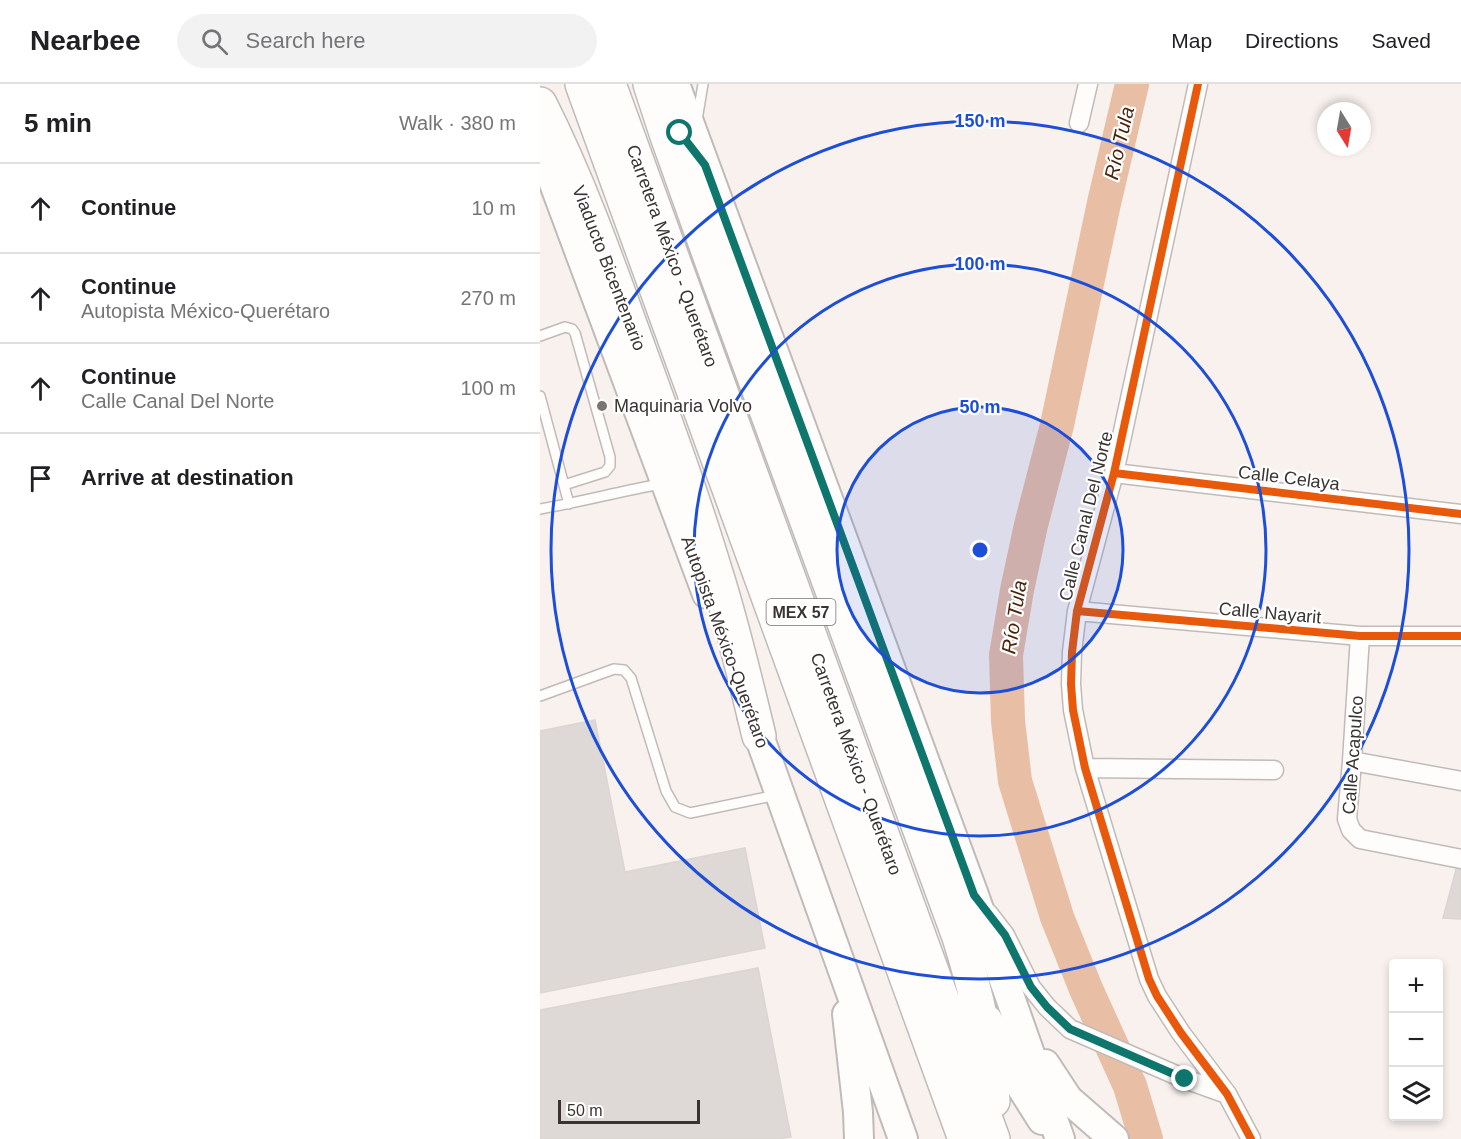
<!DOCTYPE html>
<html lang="en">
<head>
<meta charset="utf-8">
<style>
	:root { --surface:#fff; --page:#f2f2f2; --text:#202124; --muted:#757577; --line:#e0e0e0 }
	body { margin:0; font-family:Helvetica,sans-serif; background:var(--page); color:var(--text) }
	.controls { position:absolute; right:18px; bottom:18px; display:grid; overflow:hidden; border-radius:6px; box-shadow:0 3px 9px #0003 }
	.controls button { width:54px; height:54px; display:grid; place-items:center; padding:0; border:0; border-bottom:2px solid var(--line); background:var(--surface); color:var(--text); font:30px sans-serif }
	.compass { position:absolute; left:777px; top:18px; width:54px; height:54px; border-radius:50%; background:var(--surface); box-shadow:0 3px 9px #0003; rotate:169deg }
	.scale { position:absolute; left:18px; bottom:15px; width:142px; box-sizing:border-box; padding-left:6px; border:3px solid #393431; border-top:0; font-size:16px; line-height:21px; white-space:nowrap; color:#393431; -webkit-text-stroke:4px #fff; paint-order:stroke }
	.stop { position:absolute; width:18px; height:18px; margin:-14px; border:4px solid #0f766e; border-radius:50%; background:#fff }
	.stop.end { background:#0f766e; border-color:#fff; box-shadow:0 2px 6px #0008 }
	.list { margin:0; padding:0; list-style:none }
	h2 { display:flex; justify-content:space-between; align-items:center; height:78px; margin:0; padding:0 24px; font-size:26px }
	h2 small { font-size:20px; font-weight:400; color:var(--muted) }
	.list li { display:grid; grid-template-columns:39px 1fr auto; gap:18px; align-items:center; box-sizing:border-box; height:90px; padding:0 24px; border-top:2px solid var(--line) }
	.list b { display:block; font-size:22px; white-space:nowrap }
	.list p { margin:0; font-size:20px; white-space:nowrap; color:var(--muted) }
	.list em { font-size:20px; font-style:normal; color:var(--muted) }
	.icon { flex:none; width:33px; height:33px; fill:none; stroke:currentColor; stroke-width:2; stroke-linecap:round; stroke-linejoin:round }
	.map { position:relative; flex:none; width:921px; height:1055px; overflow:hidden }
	header { display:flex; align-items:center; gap:36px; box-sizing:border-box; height:84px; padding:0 30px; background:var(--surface); border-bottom:2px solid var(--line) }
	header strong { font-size:28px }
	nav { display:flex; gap:33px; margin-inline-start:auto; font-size:21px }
	.search { width:420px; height:54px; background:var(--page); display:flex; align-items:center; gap:15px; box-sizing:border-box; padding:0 21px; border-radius:33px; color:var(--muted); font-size:22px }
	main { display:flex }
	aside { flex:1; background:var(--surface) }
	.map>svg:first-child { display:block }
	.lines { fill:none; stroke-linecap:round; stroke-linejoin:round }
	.river { stroke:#e8bea5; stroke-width:34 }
	.building { fill:#ded8d6; stroke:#dbd6d2; stroke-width:1.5 }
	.lane-casing { stroke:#c0bbb9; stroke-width:12 }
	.street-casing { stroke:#c0bbb9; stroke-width:21 }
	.primary-casing { stroke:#c0bbb9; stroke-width:32 }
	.highway-casing { stroke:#c0bbb9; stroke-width:36 }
	.lane { stroke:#fefdfc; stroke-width:9 }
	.street { stroke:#fefdfc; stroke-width:18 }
	.primary { stroke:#fefdfc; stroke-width:28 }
	.highway { stroke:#fefdfc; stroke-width:33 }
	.cycleway-casing { stroke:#fff; stroke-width:11 }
	.cycleway { stroke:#e8590c; stroke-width:8 }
	.route { stroke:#0f766e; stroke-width:8 }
	.ring { fill:none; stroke:#1d4ed8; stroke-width:3 }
	.poi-dot { fill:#7c7673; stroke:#fff; stroke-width:2 }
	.labels { text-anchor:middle; stroke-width:4.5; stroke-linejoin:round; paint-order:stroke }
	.shield { fill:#fff; stroke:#74716f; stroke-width:1.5 }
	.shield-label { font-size:16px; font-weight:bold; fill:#393431 }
	.street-label { font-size:18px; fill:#393431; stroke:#fff }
	.poi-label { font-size:18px; fill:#393431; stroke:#fff; text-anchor:start }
	.water-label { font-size:20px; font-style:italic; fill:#4a250b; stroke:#fff }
	.centre { fill:#1d4ed8; stroke:#fff; stroke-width:3 }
	.ring-label { font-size:18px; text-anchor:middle; font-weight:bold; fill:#1d4ed8; stroke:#fff; stroke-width:4.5; stroke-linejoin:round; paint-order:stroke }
</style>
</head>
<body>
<header>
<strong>Nearbee</strong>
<div class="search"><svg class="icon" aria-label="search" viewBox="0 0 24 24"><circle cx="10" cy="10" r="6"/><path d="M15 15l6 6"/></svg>Search here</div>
<nav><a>Map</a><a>Directions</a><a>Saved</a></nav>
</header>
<main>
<aside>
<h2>5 min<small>Walk · 380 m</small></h2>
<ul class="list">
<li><svg class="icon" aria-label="ahead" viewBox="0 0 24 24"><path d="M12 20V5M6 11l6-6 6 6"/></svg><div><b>Continue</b></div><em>10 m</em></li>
<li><svg class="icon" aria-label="ahead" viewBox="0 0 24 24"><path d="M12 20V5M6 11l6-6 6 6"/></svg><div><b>Continue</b><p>Autopista México-Querétaro</p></div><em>270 m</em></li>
<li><svg class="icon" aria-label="ahead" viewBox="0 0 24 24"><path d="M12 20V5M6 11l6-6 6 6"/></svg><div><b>Continue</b><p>Calle Canal Del Norte</p></div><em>100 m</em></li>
<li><svg class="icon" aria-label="arrive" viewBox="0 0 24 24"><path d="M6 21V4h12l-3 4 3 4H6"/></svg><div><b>Arrive at destination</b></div></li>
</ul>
</aside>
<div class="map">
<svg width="921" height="1055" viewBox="0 0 921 1055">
	<rect width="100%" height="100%" fill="#f8f1ee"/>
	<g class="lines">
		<path class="river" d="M592 0 564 119 517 341 491 441 477 506 466 571 468 637 475 697 517 833 546 905 590 1002 606 1055"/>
	</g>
	<path class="building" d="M55 636 85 788 205 764 225 864 0 909V647Z
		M917 782 921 783V835L903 834Z
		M218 884 251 1053 239 1055H0V926Z"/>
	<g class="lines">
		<defs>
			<path id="lane" d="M157 36 163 0
				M0 252 25 243 32 245 35 249 70 373V382L65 388 24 401
				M0 312 29 420
				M0 425C41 418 81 407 121 400
				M0 612 74 585 84 586 91 594 126 707 135 723 150 729 237 711"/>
			<path id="street" d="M658 0 574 389 537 527 532 568 531 600 533 626 545 684 609 895 617 912 641 949 687 1010 711 1055
				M539 39 548 0
				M574 389 921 430
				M537 527 820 552H921
				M820 552 812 677 807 735 811 746 820 755 921 775
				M812 677 921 697
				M545 684 734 686
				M448 829 465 851 491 903 507 923 530 945 645 995 687 1010"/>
			<path id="primary" d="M135 0 434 811 520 1055
				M0 62 167 510
				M212 632 363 1055
				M307 930 318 1028 319 1055
				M448 936 478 998 502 1036
				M505 980 528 1015 574 1055"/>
			<path id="highway" d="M42 0 425 1055
				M69 0 453 1055
				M110 0 127 52 173 181 419 853C436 907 449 961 453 1017
				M0 20C40 99 69 182 99 265 126 339 153 413 176 489 193 543 206 598 219 652"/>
		</defs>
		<use href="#lane" class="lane-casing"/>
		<use href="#street" class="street-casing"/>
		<use href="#primary" class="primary-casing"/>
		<use href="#highway" class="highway-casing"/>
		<use href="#lane" class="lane"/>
		<use href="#street" class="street"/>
		<use href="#primary" class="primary"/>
		<use href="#highway" class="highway"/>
		<defs>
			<path id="cycleway" d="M658 0 574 389 537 527 532 568 531 600 533 626 545 684 609 895 617 912 641 949 687 1010 711 1055
				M574 389 921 430
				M537 527 820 552H921"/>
		</defs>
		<use href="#cycleway" class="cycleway-casing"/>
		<use href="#cycleway" class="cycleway"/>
	</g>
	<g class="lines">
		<path class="route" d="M140 49 165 81 434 811 465 851 491 903 507 923 530 945 645 995"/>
	</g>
	<circle cx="440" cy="466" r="143" fill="#1d4ed8" fill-opacity=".12"/>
	<g class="ring">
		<circle cx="440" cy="466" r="143"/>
		<circle cx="440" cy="466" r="286"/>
		<circle cx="440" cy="466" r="429"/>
	</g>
	<circle class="poi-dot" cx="62" cy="322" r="6"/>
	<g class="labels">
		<rect class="shield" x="226.5" y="515" width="69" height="26" rx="4.5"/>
		<g class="shield-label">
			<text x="261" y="534">MEX 57</text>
		</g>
		<g class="street-label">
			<text transform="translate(132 172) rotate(70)" y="6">Carretera México - Querétaro</text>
			<text transform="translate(69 184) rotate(69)" y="6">Viaducto Bicentenario</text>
			<text transform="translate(749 394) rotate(7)" y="6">Calle Celaya</text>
			<text transform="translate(546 432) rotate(-76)" y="6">Calle Canal Del Norte</text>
			<text transform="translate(730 529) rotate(5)" y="6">Calle Nayarit</text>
			<text transform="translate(185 558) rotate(70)" y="6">Autopista México-Querétaro</text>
			<text transform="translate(813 671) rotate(-86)" y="6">Calle Acapulco</text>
			<text transform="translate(316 680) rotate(70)" y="6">Carretera México - Querétaro</text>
		</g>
		<g class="poi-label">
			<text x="74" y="328">Maquinaria Volvo</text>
		</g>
		<g class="water-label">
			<text transform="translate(579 59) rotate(-77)" y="7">Río Tula</text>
			<text transform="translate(474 533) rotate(-81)" y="7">Río Tula</text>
		</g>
	</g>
	<circle cx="440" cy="466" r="9" class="centre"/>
	<g class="ring-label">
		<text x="440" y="43">150 m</text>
		<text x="440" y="186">100 m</text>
		<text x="440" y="329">50 m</text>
	</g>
</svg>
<div class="controls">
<button>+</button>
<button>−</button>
<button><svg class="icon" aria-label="layers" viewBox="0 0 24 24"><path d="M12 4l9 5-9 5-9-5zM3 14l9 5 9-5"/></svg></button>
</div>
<svg class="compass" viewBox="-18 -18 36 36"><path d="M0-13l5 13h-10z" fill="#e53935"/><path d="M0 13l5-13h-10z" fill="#757577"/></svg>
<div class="scale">50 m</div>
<div class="stop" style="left:140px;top:49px"></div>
<div class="stop end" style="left:645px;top:995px"></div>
</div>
</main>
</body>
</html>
